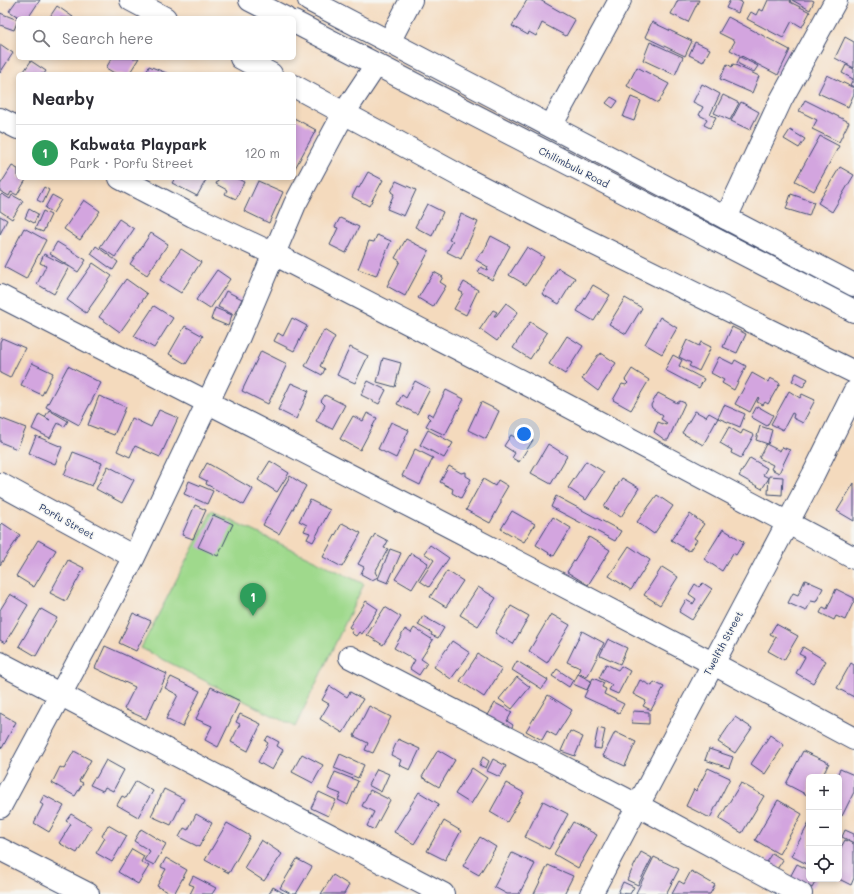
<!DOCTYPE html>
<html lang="en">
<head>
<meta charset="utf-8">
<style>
	:root { --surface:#fff; --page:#f7f7f7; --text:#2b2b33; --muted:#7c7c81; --line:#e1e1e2; --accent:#111827 }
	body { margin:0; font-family:Mali,sans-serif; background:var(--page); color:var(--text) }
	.controls { position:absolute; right:12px; bottom:12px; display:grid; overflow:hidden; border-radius:6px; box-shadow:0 2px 6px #0003 }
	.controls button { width:36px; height:36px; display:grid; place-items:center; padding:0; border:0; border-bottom:1px solid var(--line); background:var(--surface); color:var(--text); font:20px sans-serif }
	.you { position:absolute; left:524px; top:434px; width:14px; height:14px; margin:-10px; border:3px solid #fff; border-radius:50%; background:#1a73e8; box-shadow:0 0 0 6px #1a73e833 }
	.badge { display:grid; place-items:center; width:26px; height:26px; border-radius:50%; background:var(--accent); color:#fff; font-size:13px; font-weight:700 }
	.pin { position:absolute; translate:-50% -33px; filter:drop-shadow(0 1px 2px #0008) }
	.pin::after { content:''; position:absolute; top:21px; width:14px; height:12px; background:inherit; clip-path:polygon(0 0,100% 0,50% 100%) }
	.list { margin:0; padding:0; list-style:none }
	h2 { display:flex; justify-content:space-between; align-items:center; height:52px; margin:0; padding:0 16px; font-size:17px }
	h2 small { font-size:13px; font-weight:400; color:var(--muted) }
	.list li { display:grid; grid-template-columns:26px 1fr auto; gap:12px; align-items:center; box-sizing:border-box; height:56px; padding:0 16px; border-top:1px solid var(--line) }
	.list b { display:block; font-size:15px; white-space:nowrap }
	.list p { margin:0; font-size:13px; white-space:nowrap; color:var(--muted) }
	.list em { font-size:13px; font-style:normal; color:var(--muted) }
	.icon { flex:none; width:22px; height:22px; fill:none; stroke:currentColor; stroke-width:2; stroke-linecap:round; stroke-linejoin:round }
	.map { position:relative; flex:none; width:854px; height:894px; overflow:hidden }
	.search { position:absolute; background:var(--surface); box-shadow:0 2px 6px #0003; left:16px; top:16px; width:280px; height:44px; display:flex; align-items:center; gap:10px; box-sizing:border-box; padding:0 14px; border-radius:6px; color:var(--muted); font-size:15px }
	.panel { position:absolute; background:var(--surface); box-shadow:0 2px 6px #0003; left:16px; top:72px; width:280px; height:108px; border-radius:6px }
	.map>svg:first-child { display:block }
	.green { fill:#9fd98c; stroke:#5d8475 }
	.building { fill:#d3a5df }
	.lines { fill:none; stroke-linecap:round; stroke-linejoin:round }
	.minor-casing { stroke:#3c496c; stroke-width:24 }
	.major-casing { stroke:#3c496c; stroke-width:24 }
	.minor { stroke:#fff; stroke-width:22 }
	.major { stroke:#fff; stroke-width:22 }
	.labels { text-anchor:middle; stroke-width:3; stroke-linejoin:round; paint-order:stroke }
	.street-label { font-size:10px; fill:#1b2f5e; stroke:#f6f6f2 }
</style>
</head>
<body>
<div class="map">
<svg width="854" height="894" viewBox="0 0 854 894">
	<rect width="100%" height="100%" fill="#f6f6f2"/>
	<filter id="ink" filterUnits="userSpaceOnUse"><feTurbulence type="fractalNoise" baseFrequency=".025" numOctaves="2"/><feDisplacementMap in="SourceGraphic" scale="8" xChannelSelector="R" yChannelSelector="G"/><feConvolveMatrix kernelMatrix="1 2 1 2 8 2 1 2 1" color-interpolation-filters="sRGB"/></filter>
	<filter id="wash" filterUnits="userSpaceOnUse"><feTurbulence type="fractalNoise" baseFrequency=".012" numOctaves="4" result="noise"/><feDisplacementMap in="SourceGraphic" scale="16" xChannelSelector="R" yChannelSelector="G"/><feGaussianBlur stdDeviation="0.9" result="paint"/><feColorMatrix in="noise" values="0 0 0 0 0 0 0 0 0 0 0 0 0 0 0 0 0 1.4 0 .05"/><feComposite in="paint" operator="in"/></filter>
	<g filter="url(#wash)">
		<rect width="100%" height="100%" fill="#f4dabd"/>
		<path class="green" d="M212 511 364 584 295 727 141 648Z"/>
		<g id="blocks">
			<path class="building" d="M17 0H40L28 18H20L9 11Z
				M527 0H540L575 20 566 36 542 23 536 36 529 32 528 35 512 26Z
				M678 0H699L688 22 671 14Z
				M730 0H737L742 2 738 13 726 8Z
				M768 0H791L790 2 810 12 802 27 792 21 783 38 747 19 751 12 756 15 759 9 763 11Z
				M792 0H812L814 1 810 10Z
				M57 6 73 17V18H49Z
				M0 13 18 20 14 30 0 25Z
				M728 17 790 50 778 75 730 50 735 41 719 33Z
				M652 22 692 41 685 56 645 37Z
				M845 37 854 42V68L835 58Z
				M650 42 683 57 675 75 643 60Z
				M695 42 710 49 703 62 689 55Z
				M0 44 13 53 0 73Z
				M740 57 758 66 754 72 737 63Z
				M112 58H139L129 74H116L106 68Z
				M31 61 46 71 44 74H22Z
				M727 64 732 67 733 64 759 76 752 93 720 79Z
				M846 65 854 69V87L850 85 853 79 842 73Z
				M149 66 169 74H146Z
				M637 67 669 84 658 103 627 86Z
				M827 75 854 88V94L848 107 818 93Z
				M702 84 720 94 710 115 716 117 710 128 704 125 707 119 699 115 703 107 693 102Z
				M723 95 739 103 730 120 714 113Z
				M611 97 618 101 613 108 606 103Z
				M631 97 641 101 634 121 623 117Z
				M805 100 849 122 839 142 812 129 817 120 799 111Z
				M741 102 759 112 750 130 731 121Z
				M294 118 316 130 294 170Z
				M790 130 805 139 799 148 784 139Z
				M820 136 839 146 814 191 795 181Z
				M12 166 18 169V178H27L17 195 11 192 9 196 0 191V185Z
				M840 167 854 175 832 212 818 203Z
				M368 172 383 180 369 206 352 197 357 187 359 188Z
				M175 178H207L197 196 172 183Z
				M219 178H236L244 182 236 199 225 194 227 190 216 184Z
				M258 181 283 192 269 223 244 211Z
				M396 181 416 190 404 216 387 209 394 194 391 192Z
				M44 187 49 190 43 203 37 200Z
				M2 194 10 199 12 195 23 201 12 219 0 211V196Z
				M791 194 814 202 809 216 786 209Z
				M52 195 61 200 53 213 45 208Z
				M84 200 100 211 80 240 64 229Z
				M427 204 443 212 432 236 415 227Z
				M29 209 38 214 34 223 25 218Z
				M43 211 51 215 43 232 35 229Z
				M461 214 478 222 461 259 447 252 453 241 449 240Z
				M0 216 7 220 0 234Z
				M340 218 359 227 346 253 330 245 338 228 335 227Z
				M119 219 134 229 115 257 100 247Z
				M24 228 46 240 26 279 4 267Z
				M151 233 168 244 147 275 130 264Z
				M377 235 391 241 376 276 358 269 369 241 374 242Z
				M491 236 510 246 492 280 478 272 481 267 487 270 488 267 476 260 481 252 483 253Z
				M406 239 429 251 405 296 387 286 400 261 395 258Z
				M57 242 86 260 78 272 50 254Z
				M96 246 118 262 113 270 91 254Z
				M527 247 544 257 526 285 509 275Z
				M181 249 201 262 181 293 160 280Z
				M44 254 69 267 54 294 37 284 46 266 40 263Z
				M93 263 112 276 86 313 67 300Z
				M558 268 575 278 559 304 542 294Z
				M217 270 230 279 210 309 196 300Z
				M434 272 443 277 440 282 446 286 433 307 418 298Z
				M126 279 147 294 120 332 99 317Z
				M464 282 478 290 466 315 454 309 463 293 459 291Z
				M593 285 610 295 594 321 577 311Z
				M226 291 242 299 234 315 218 307Z
				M625 298 642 308 626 334 609 324Z
				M506 303 518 312 497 341 480 329 493 310 497 312 494 316H496Z
				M154 306 173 318 154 348 134 336Z
				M215 308 232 315 228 326 211 319Z
				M660 317 677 328 662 354 645 344Z
				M292 318 307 326 294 351 274 341 278 333 283 336Z
				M530 322 547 333 530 359 513 348Z
				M185 326 203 336 186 364 169 354Z
				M732 327 746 334 737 353 723 347Z
				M324 330 335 337 320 366 325 369 322 375 305 366Z
				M567 336 583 346 565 374 549 364Z
				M2 338 25 348 10 378 0 373V342Z
				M687 340 699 346 701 342 711 347 699 371 689 366 691 363 679 357Z
				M350 347 368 356 355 383 337 375Z
				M261 351 287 364 268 404 242 391Z
				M601 353 616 363 598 391 582 379 598 355H600Z
				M673 355 682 360 679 366 704 379 699 388 665 370Z
				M719 357 733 364 735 360 746 366 734 390 722 383 724 380 711 373Z
				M383 358 401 363 395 387 377 382Z
				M32 363 53 373 42 395 21 385Z
				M68 366 101 383 79 425 46 407Z
				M632 369 649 380 631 410 613 400 622 384 626 385 628 383 625 380Z
				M752 373 768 382 770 378 780 383 768 404 765 402 763 405 757 402 759 398 758 397 750 412 735 404Z
				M796 373 808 379 803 387 792 381Z
				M368 381 386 390 379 404 361 395Z
				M415 381 430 389 417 414 397 404 402 395 406 398Z
				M291 383 309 391 296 419 278 410Z
				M446 390 464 399 445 435 426 426 430 419 427 416 428 413 433 416Z
				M789 391 800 398 802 394 815 400 803 423 793 418 794 414 792 413 783 430 771 424Z
				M658 393 677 403 680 401 685 403 668 440H665L654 432 658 422 666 425 667 423 661 419 663 416 652 408 651 405Z
				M325 395 345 405 332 429 316 421 325 405 321 401Z
				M99 396 126 407 114 435 88 425Z
				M481 402 499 411 486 439 468 430Z
				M724 405 745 414 740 427 718 418Z
				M757 406 773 415 767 426 751 417Z
				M49 410 68 421 64 427 58 423 50 438 32 429 39 414 50 420 45 417Z
				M159 410 178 418 160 457 135 446 130 457 117 451 132 418 151 427Z
				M695 411 706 417 709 413 718 418 703 445 682 433Z
				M367 413 377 418 360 450 340 439 353 416 363 421Z
				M0 418 26 428 17 449 0 442Z
				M391 422 409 430 396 458 378 449Z
				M760 426 772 430 768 444 756 440Z
				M729 427 741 434 743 430 754 435 741 458 731 453 732 450 720 443Z
				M428 430 453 443 444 458 420 445Z
				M511 435 525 443 529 437 533 440 519 462 512 458 515 453 504 446Z
				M36 436 62 447 55 464 29 453Z
				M548 444 567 456 551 484 531 473Z
				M766 444 780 451 782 447 790 450 779 473 771 469 773 465 759 458Z
				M415 449 433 458 420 485 402 476Z
				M73 452 102 463 92 486 64 475Z
				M750 458 767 468 763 475 769 478 762 489 739 476Z
				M270 461 289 473 277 492 258 480Z
				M586 461 604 472 586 500 568 488Z
				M207 463 253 489 244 505 206 484 207 481 199 477Z
				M108 466 134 480 122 503 96 489Z
				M449 466 461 473 466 472V476L471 479 461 498 452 493 453 489 440 482Z
				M290 476 306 486 279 534 263 525Z
				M769 476 783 477 782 495 768 494Z
				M622 478 639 488 621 517 604 507Z
				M483 479 495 486 498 480 508 486 501 498V503L490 523 466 510Z
				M189 481 213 491 207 504 184 494Z
				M854 483V521L837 511Z
				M657 495 673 506 654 534 637 522Z
				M556 496 621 531 615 541 551 507Z
				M310 500 330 510 313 542 307 539 310 533 304 531 307 525 299 521Z
				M195 505 206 510 193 539 182 535Z
				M512 511 535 524 524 542 501 529Z
				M690 514 704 524 694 538 697 540 689 551 671 540Z
				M213 515 233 524 218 556 198 547Z
				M553 517 571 528 554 556 536 545Z
				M2 523 20 535 0 565V525Z
				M342 523 361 533 342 567 323 557Z
				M723 529 744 542 736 555 733 553 722 571 704 559Z
				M375 534 388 541 384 548 388 549 375 572 378 577 372 580 361 574 364 567 358 564Z
				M589 537 610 550 588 585 567 572Z
				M38 540 56 550 34 587 16 576Z
				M430 545 449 558 429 587 420 581 434 560 424 553Z
				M629 546 650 560 631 590 609 576Z
				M390 549 401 553 388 583 378 579Z
				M411 553 428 563 412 589 395 579Z
				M68 560 84 568 66 601 50 593Z
				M662 567 678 577 660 605 644 595Z
				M447 571 463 581 446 607 430 597Z
				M805 580 823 588 816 602 811 601 806 611 788 603 793 593 798 595Z
				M703 583 712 589 692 620 679 612 686 600 693 604 696 599 689 594 695 584 699 587Z
				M478 587 496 598 478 626 460 615Z
				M836 589 854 598V601L845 620 836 616 834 620 820 613 823 607 827 609Z
				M10 594 28 605 5 643 0 640V610Z
				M366 601 378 609 362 634 359 632 356 636 351 633 353 630 349 627Z
				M511 606 529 616 513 644 495 633Z
				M385 607 401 617 383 645 367 635Z
				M41 609 57 618 36 656 19 646Z
				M133 613 151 621 136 651 119 643Z
				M551 614 570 625 547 663 529 651Z
				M423 616 444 628 438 638 431 635 432 633 418 625Z
				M776 624 798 636 784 660 768 651 776 637 770 634Z
				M414 628 433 640 421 659 427 663 419 675 410 669 415 660 394 648 405 629 411 633Z
				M582 631 604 643 587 677 578 673 580 668 567 662Z
				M608 639 627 648 620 664 600 655Z
				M452 641 470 653 451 679 434 667Z
				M105 646 167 674 146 719 124 709 135 687 95 668Z
				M803 647 826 661 813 683 796 673 805 657 799 654Z
				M478 654 502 669 484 697 460 681Z
				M517 661 548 680 542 689 512 670Z
				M851 663 854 665V697L837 688Z
				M606 664 618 670 621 666 630 671 618 694 609 690 612 685 599 678Z
				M557 669 573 680 569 687 552 676Z
				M578 674 591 681 587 690 573 684Z
				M171 677 200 691 182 727 166 719 178 695 165 688Z
				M517 677 530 687 512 709 499 699Z
				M593 678 604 683 602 687 606 689 604 694 624 704 619 713 584 697Z
				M640 680 652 686 654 682 664 687 651 710 643 706 646 701 633 694Z
				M330 686 347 697 350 692 363 699 343 733 320 719 329 704 322 700Z
				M211 687 240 701 218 747 205 740 212 726 196 719Z
				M548 695 572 710 556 736 547 731 542 740 526 731Z
				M495 703 512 712 507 721 513 725 510 731 487 717Z
				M369 706 391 717 373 753 365 750 368 743 354 736Z
				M633 711 649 712V724L632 723Z
				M0 713 16 722 2 748 0 746Z
				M240 714 261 724 248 751 231 742 240 724 236 722Z
				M735 717 752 728 735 753 718 742Z
				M598 728 605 730 601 749 594 748Z
				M570 731 583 737 575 756 561 751Z
				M615 732 636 742 625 766 603 756Z
				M770 735 784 745 765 774 751 764Z
				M268 736 279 742 277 746 283 750 272 770 258 762 268 743 265 741Z
				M398 739 420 749 410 770 399 765 401 760 391 755Z
				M709 749 733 757 729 768 705 760Z
				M438 750 455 760 439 787 422 777Z
				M74 751 91 760 79 781 83 783 75 796 52 783 60 767 64 769Z
				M803 751 829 763 822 777H809V796L786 784Z
				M302 754 323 765 313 783 292 772Z
				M340 754 364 765 358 778 334 768Z
				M483 757 489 761 486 768 479 765Z
				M493 759 506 766 500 777 487 771Z
				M106 760 124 770 113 791 105 787 103 791 90 785 94 778H96Z
				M472 768 487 778 471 804 455 794Z
				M708 768 730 778 710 818 686 806 694 789 696 791Z
				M377 769 389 774 381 792 368 785Z
				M840 769 854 775V792L842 816 839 814V777H836Z
				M335 772 358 781 348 805 338 800 341 794 328 789Z
				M136 781 153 791 138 817 117 805 122 796 126 798Z
				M506 783 524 793 507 822 490 812Z
				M741 783 764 796 742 833 719 819Z
				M164 789 184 799 171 825 151 816Z
				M370 790 390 800 374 830 367 826 374 812 362 806Z
				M319 792 336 800 328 816 311 808Z
				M419 792 439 804 414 844 394 832Z
				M44 795 64 806 49 832 34 823 43 805 40 803Z
				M778 800 802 814 779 854 755 840Z
				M543 801 568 814 549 849 525 837Z
				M71 814 92 827 77 853 59 843 71 824 66 821Z
				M196 814 212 823 199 847 179 837 184 828 188 830Z
				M444 821 461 831 445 860 427 851Z
				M573 822 597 835 578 868 554 854Z
				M227 823 250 836 229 873 205 860Z
				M809 823V865L791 856Z
				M108 825 127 836 112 862 96 853 105 838 102 836Z
				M141 829 166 844 154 865 144 860 150 851 134 841Z
				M845 830 854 834V843L842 837Z
				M480 837 496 847 479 875 463 866Z
				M261 840 282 854 264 881 244 868Z
				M845 840 854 844V878L851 885 839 879V851Z
				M132 849 144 856 141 862 149 866 138 884 118 872Z
				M641 852 652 858 638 885 627 880Z
				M512 853 535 864 519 894H507L494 887Z
				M772 853 783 860 777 869 766 862Z
				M654 857 679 869 666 894H638L636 893Z
				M166 858 187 870 174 894H172L157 886 166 869 161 867Z
				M297 859 312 867 296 894H291L280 888Z
				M797 864 809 870V879H817L812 888 790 877Z
				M548 865 573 876 564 894H534Z
				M691 871 715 885 710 894H672L679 881 684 884Z
				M333 875 349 885 344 894H321Z
				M193 876 216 888 212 894H190L194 886 189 884Z
				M623 882 634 887 630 894 618 893Z
				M273 887 285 894H269Z"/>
		</g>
	</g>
	<g filter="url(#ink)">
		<use href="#blocks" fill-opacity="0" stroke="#3c496c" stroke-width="1"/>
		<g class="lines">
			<defs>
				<path id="minor" d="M131 0 165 18
					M389 42 411 0
					M241 58 271 74
					M294 86 462 177 554 224 854 372
					M0 119 18 128
					M551 126 620 0
					M120 178 193 216 274 254 538 390 854 558
					M726 218 781 100 836 0
					M0 296 443 523 712 663 854 739
					M0 484 134 557
					M350 657 637 805 801 894
					M0 663 443 894
					M0 807 134 557 238 339 295 204 344 113 376 65
					M0 849 88 894
					M591 894 813 475 854 392"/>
				<path id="major" d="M250 0 285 18
					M309 0 854 285
					M294 22 854 311"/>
			</defs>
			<use href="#minor" class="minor-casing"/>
			<use href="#major" class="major-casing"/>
			<use href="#minor" class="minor"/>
			<use href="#major" class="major"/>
		</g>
	</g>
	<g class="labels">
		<g class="street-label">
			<text transform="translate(574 167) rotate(27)" y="4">Chilimbulu Road</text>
			<text transform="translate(67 521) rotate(29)" y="4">Porfu Street</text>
			<text transform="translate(723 643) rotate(-62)" y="4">Twelfth Street</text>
		</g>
	</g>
</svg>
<div class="controls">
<button>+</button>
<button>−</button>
<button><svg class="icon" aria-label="locate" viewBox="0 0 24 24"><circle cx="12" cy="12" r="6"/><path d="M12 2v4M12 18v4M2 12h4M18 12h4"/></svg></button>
</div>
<div class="you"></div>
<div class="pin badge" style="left:253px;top:616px;background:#2e9e5b">1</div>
<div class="search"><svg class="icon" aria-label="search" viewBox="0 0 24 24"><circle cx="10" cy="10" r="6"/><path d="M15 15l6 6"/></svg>Search here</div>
<section class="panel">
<h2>Nearby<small></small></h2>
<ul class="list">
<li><span class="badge" style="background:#2e9e5b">1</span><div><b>Kabwata Playpark</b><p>Park · Porfu Street</p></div><em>120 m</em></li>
</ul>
</section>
</div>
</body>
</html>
